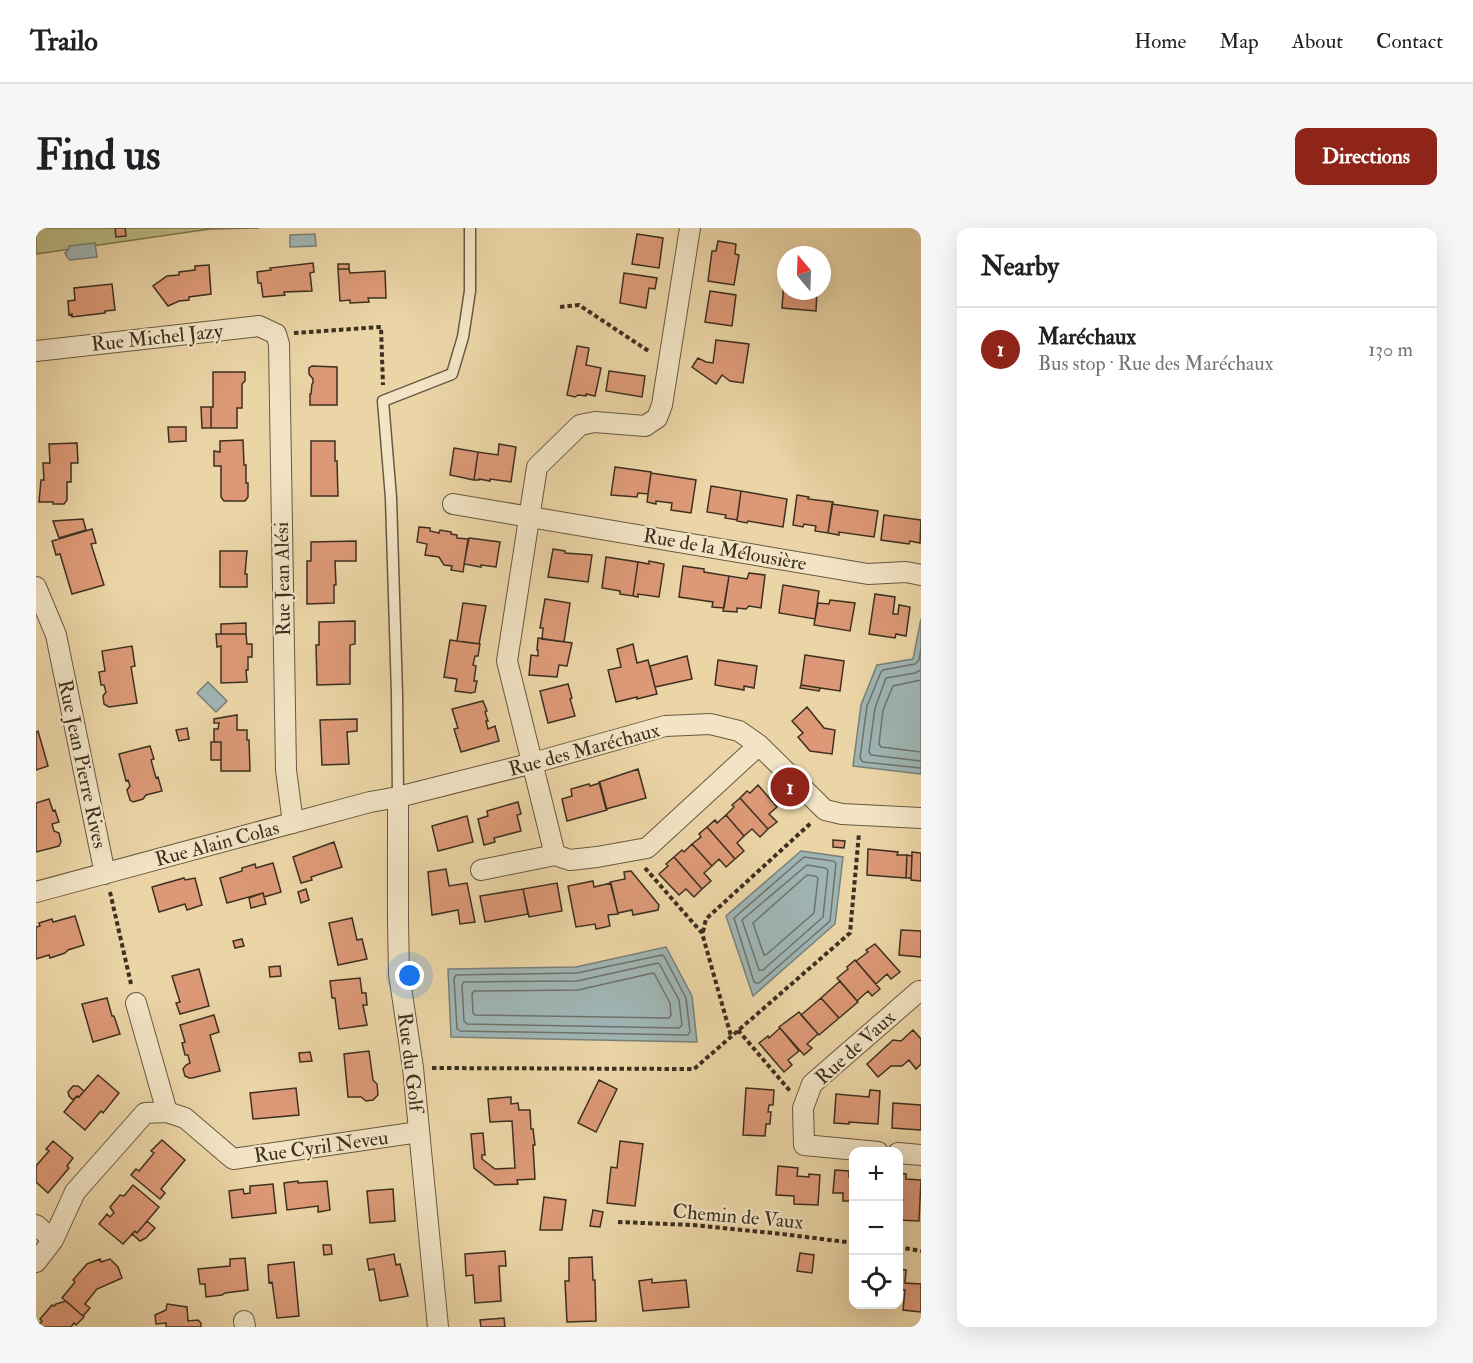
<!DOCTYPE html>
<html lang="en">
<head>
<meta charset="utf-8">
<style>
	:root { --surface:#fff; --page:#f6f6f6; --text:#202124; --muted:#757577; --line:#e0e0e0; --accent:#8f2418 }
	body { margin:0; font-family:"IM FELL Double Pica",serif; background:var(--page); color:var(--text) }
	.controls { position:absolute; right:18px; bottom:18px; display:grid; overflow:hidden; border-radius:12px; box-shadow:0 6px 24px #0002 }
	.controls button { width:54px; height:54px; display:grid; place-items:center; padding:0; border:0; border-bottom:2px solid var(--line); background:var(--surface); color:var(--text); font:30px sans-serif }
	.compass { position:absolute; left:741px; top:18px; width:54px; height:54px; border-radius:50%; background:var(--surface); box-shadow:0 6px 24px #0002; rotate:341deg }
	.you { position:absolute; left:374px; top:748px; width:21px; height:21px; margin:-15px; border:4px solid #fff; border-radius:50%; background:#1a73e8; box-shadow:0 0 0 9px #1a73e833 }
	.badge { display:grid; place-items:center; width:39px; height:39px; border-radius:50%; background:var(--accent); color:#fff; font-size:20px; font-weight:700 }
	.pin { position:absolute; translate:-50% -50%; border:3px solid #fff; box-shadow:0 2px 6px #0006 }
	.list { margin:0; padding:0; list-style:none }
	h2 { display:flex; justify-content:space-between; align-items:center; height:78px; margin:0; padding:0 24px; font-size:26px }
	h2 small { font-size:20px; font-weight:400; color:var(--muted) }
	.list li { display:grid; grid-template-columns:39px 1fr auto; gap:18px; align-items:center; box-sizing:border-box; height:84px; padding:0 24px; border-top:2px solid var(--line) }
	.list b { display:block; font-size:22px; white-space:nowrap }
	.list p { margin:0; font-size:20px; white-space:nowrap; color:var(--muted) }
	.list em { font-size:20px; font-style:normal; color:var(--muted) }
	.icon { flex:none; width:33px; height:33px; fill:none; stroke:currentColor; stroke-width:2; stroke-linecap:round; stroke-linejoin:round }
	.map { position:relative; flex:none; width:885px; height:1099px; overflow:hidden; border-radius:12px }
	header { display:flex; align-items:center; gap:36px; box-sizing:border-box; height:84px; padding:0 30px; background:var(--surface); border-bottom:2px solid var(--line) }
	header strong { font-size:28px }
	nav { display:flex; gap:33px; margin-inline-start:auto; font-size:21px }
	.intro { display:flex; align-items:center; justify-content:space-between; box-sizing:border-box; height:144px; padding:0 36px }
	h1 { margin:0; font-size:42px }
	.button { padding:15px 27px; border-radius:12px; background:var(--accent); color:#fff; font-size:21px; font-weight:700 }
	main { display:flex; gap:36px; padding:0 36px }
	aside { flex:1; background:var(--surface); border-radius:12px; box-shadow:0 6px 24px #0002 }
	.map>svg:first-child { display:block }
	.green { fill:#bbbc84; stroke:#7c7652; stroke-width:1.5 }
	.water { fill:#9fb5b4; stroke:#788079; stroke-width:1.5 }
	.lines { fill:none; stroke-linecap:round; stroke-linejoin:round }
	.shore { stroke:#6e726a; stroke-width:1.5 }
	.building { fill:#d97; stroke:#3d3021; stroke-width:1.5 }
	.service-casing { stroke:#685942; stroke-width:13 }
	.minor-casing { stroke:#685942; stroke-width:22 }
	.path { stroke:#3d3021; stroke-width:4; stroke-dasharray:4.5 3; stroke-linecap:butt }
	.service { stroke:#f2e4c5; stroke-width:10 }
	.minor { stroke:#f2e4c5; stroke-width:20 }
	.labels { text-anchor:middle; stroke-width:4.5; stroke-linejoin:round; paint-order:stroke }
	.street-label { font-size:20px; fill:#3d3021; stroke:#f2e4c5 }
</style>
</head>
<body>
<header>
<strong>Trailo</strong>
<nav><a>Home</a><a>Map</a><a>About</a><a>Contact</a></nav>
</header>
<div class="intro"><h1>Find us</h1><a class="button">Directions</a></div>
<main>
<div class="map">
<svg width="885" height="1099" viewBox="0 0 885 1099">
	<rect width="100%" height="100%" fill="#ebd5a6"/>
	<filter id="stains"><feTurbulence type="fractalNoise" baseFrequency=".00333" numOctaves="4"/><feColorMatrix values="0 0 0 0 .2 0 0 0 0 .09 0 0 0 0 .02 0 0 0 .5 -.17"/></filter>
	<radialGradient id="worn" r=".72"><stop offset=".6" stop-color="#630" stop-opacity="0"/><stop offset="1" stop-color="#630" stop-opacity=".3"/></radialGradient>
	<path class="green" d="M0 0H223L174 1 0 26Z"/>
	<path class="water" d="M279 6 280 18 254 19V7Z
		M59 15 61 29 34 32 31 29 29 25 33 21V18Z
		M885 391V546L817 538 825 477 841 437 877 431Z
		M172 454 191 473 180 484 161 465Z
		M765 623 807 629 799 696 717 768 690 688Z
		M630 719 656 768 661 814 415 809 412 741 540 739Z"/>
	<g class="lines">
		<path class="shore" d="M885 421 883 432 879 436 847 442 845 444 831 478 824 530 827 534 885 540
			M885 442 879 445 850 450 839 480 833 524 835 527 885 533
			M885 452 857 458 847 482 843 516 845 519 885 524
			M768 629 797 633 800 635 794 693 723 755H720L718 754 698 690Z
			M771 637 789 640 792 642 787 689 727 742H723L706 692Z
			M771 647 779 648 782 650 778 685 731 726 728 727 717 695Z
			M626 727 628 728 650 770 654 804 652 807 424 803 421 801 418 750 420 747 541 745Z
			M622 735 624 737 643 772 646 797 643 800 431 796 428 793 426 757 428 754 541 753Z
			M617 745 619 747 634 775 635 787 633 790 439 787 437 785 436 766 438 763 542 762Z"/>
	</g>
	<path class="building" d="M79 0H89L90 8 80 9Z
		M601 6 627 10 623 40 596 36Z
		M682 13 700 16 699 26 703 27 698 57 672 53 676 23H680Z
		M277 35 278 44 274 45 276 63 248 64 249 67 227 69 225 55H222L221 44 235 42 234 40Z
		M302 36H313V41H302Z
		M173 37 175 66 153 69V72L143 73 132 78 117 58 131 48 143 47V44L159 42V38Z
		M302 41H313L314 45 349 43 350 70H332L333 74 314 75V72L304 73Z
		M588 45 621 50 619 61 613 60 610 80 584 75Z
		M748 53H750V63H781L780 83 746 80Z
		M76 56 79 82 69 83V85L36 89V86L33 87 32 73 39 72 38 60Z
		M674 63 700 67 696 98 669 94Z
		M680 112 713 116 707 155 694 153 686 147 680 156 656 139 662 130 670 134 677 135Z
		M541 118 553 120 550 137 565 140 559 168 550 166V168L542 167 539 169 531 167Z
		M276 138 301 139V177H274V166H275L276 156 277 155V151L273 146V140Z
		M573 143 609 148 606 169 570 163Z
		M177 144H209V153L206 156V180H201V200H175V179H177Z
		M165 179H175V200H166Z
		M132 199H150V213L133 214Z
		M207 212 208 237H210V255H212V269L209 273H188L185 269V238H178V223L184 224V213Z
		M275 213H299V233H301L302 268H275Z
		M41 215 42 235H35V254H31V272L28 276H17V274H3L5 252H8L7 235H14L13 216Z
		M463 216 480 219 475 254 454 251V253L443 251V252H438L442 224 462 227Z
		M418 220 442 224 438 252 414 247Z
		M579 239 615 244 612 266 602 265 601 269 575 267Z
		M615 245 660 252 655 285 635 282 636 275 620 273V276L611 274Z
		M675 258 705 263 701 292 689 290 690 287 671 284Z
		M705 263 751 271 747 299 712 293 711 295 701 293Z
		M761 267 773 269 772 271 797 274 792 305 779 303 780 298 768 296 767 299 757 297Z
		M796 276 842 283 838 309 803 304V307L792 305Z
		M848 287 885 292 884 315 874 313 873 316 845 312Z
		M47 291 50 302 23 310 17 293Z
		M383 299 394 300V303L403 305 404 302 415 304V306L421 307V310L432 311 427 344 415 342 416 338 408 337 403 329 389 327 391 316 381 314Z
		M56 301 60 315 55 316 68 357 36 366 24 326 20 327 16 313Z
		M433 310 464 314 460 339 445 337V339L428 336Z
		M320 313V333H299L300 357H298V375L271 376V333H275V314Z
		M517 321 529 323V325L556 327 552 354 512 349Z
		M184 323H211L209 346H211V359H184Z
		M570 329 602 334 597 368 584 366V363L566 360Z
		M613 333 628 336 623 369 602 366V369L597 368 602 334 613 336Z
		M647 338 668 341V344L693 348 688 380 676 379 677 374 643 369Z
		M713 345 729 347 725 380 713 378 710 381 701 380V384L687 383 693 348 711 351Z
		M747 357 783 363 779 391 743 385Z
		M839 366 859 369 857 386H862L863 377 874 379 870 408 860 406 859 410 833 406Z
		M509 371 534 375 528 414 506 411 507 400H504Z
		M794 372 819 375 814 403 778 397 782 375 793 376Z
		M427 375 450 378 443 416 421 413Z
		M319 393V416L314 417V456L281 457 280 417H283V394Z
		M210 395V406H185V396Z
		M180 406H210L211 416H216V429H212V442H210L211 454 185 455V418L181 419Z
		M502 410 536 415 531 438 523 437 521 449 493 447 495 427 502 428V422H501Z
		M414 412 444 416 442 428H439L437 437 440 438 438 453H441L439 464 435 465 419 463 421 451 408 449Z
		M597 416 601 435 612 432 621 466 601 471V469L580 474 572 442 585 439 581 421Z
		M96 418 99 438 95 439 101 475 73 479 68 476 67 468 70 464 68 457H65L63 444 69 443 66 423Z
		M769 427 808 433 804 463 765 457Z
		M651 428 656 451 619 459 614 438Z
		M682 432 721 438 718 460 708 458V462L679 457Z
		M532 456 536 470 534 471 539 488 512 495 504 463Z
		M765 457 784 460 783 463 764 460Z
		M447 473 451 483 449 484 452 493H450L452 501 459 498 463 513 425 524 418 501 422 500 416 481Z
		M771 479 788 500 799 502 796 526 774 523 762 509 767 505 756 493Z
		M201 487V502H211V512H213L214 543H185V514H178V501H182L183 495H178V491Z
		M321 491V503L311 504 313 536 286 537 284 492Z
		M151 500 153 511 143 513 140 502Z
		M2 503 12 538 0 542V504Z
		M175 514H185V532H175Z
		M114 518 118 531 115 532 120 550 122 549 126 563 110 567 107 571 97 574 94 572 91 562 94 558 92 552 90 553 83 526Z
		M602 541 610 570 570 581 563 554Z
		M564 555 571 582 531 593 526 571 536 568 535 561 553 556 554 558Z
		M722 557 741 579 733 586 741 594 732 601 704 570 711 563 714 565Z
		M704 570 732 601 724 609 716 601 708 608 690 587 698 579 696 577Z
		M13 571 17 583 19 582 23 594 16 596 18 603 23 605 25 614 23 618 0 624V575Z
		M482 574 485 586 481 587 485 603 458 610 459 614 448 617 442 591 452 588 451 583Z
		M690 587 708 608 701 615 708 623 699 631 671 599 679 592 681 595Z
		M431 588 437 614 402 623 396 598Z
		M671 599 699 631 690 639 683 631 676 638 656 616 665 609 663 606Z
		M797 612 809 613 808 620 797 619Z
		M298 614 306 639 275 649 276 652 265 655 257 629Z
		M656 616 676 638 668 645 675 653 666 661 638 629 646 622 648 624Z
		M832 621 862 624 861 627H871L870 650 831 647Z
		M876 624 885 625V653L875 652Z
		M871 627 876 628 875 650H870Z
		M638 629 666 661 658 669 650 661 643 667 623 646 632 638 630 636Z
		M237 635 245 664 228 669 227 665 191 675 184 650 206 643V640L219 636 220 640Z
		M410 641 413 658 431 655 439 694 424 696 422 682 396 687 392 644Z
		M595 643 623 677 622 682 597 687 596 682 582 685 574 654 589 651 588 644Z
		M148 650 149 652 159 650 166 677 151 682 149 676 123 684 116 659Z
		M557 653 558 659 575 655 582 686 572 687 574 698 560 701 559 696 540 699 532 658Z
		M521 655 526 683 493 689 487 661Z
		M270 661 273 672 265 675 262 664Z
		M487 661 492 686 449 694 444 668Z
		M227 665 230 676 215 680 213 670Z
		M39 688 48 717 32 722 29 725 14 730 13 727 0 731V699L4 698 3 695 16 691 17 694Z
		M316 690 321 712 326 711 331 731 302 737 293 695Z
		M865 702 885 703V729L863 727Z
		M206 711 208 718 199 720 197 713Z
		M839 716 864 744 855 751 851 746 840 756 820 733 832 724 830 722Z
		M819 732 844 761 836 768 832 763 821 773 801 750 812 741 811 739Z
		M244 738 245 748 234 749 233 739Z
		M163 741 173 778 144 786 140 775 144 774 136 748Z
		M324 750 326 765H330L331 777H327L331 797 303 801 299 770H296L294 753Z
		M804 753 822 774 803 790 785 770Z
		M71 770 76 788H78L84 806 57 814 46 776Z
		M785 770 803 790 783 807 765 787Z
		M763 784 782 806 771 816 776 820 768 827 743 799Z
		M178 787 183 804 174 807 184 843 156 850H153L149 848 147 841 150 837 154 835 152 827H149L146 815 149 814 144 797Z
		M744 800 763 823 752 832 756 837 748 844 723 815 732 808 733 810Z
		M877 802 885 811V836L880 841 873 832 866 838H855L842 849 831 836 857 812 865 813Z
		M333 823 337 852 341 856 342 867 337 872 330 873 325 869H312L308 826Z
		M274 824 276 833 264 834 263 825Z
		M62 847 83 865 67 885 65 883 49 902 28 884 41 868 43 869Z
		M563 852 581 861 560 904 542 895Z
		M37 858H42L48 863 43 869 41 868 37 872 33 868 32 864Z
		M260 860 263 887 217 891 214 865Z
		M710 860 738 862 737 877H733L732 884H735L734 896H730L729 908 707 907Z
		M834 862 844 863 842 896 813 894V896L798 895 800 866 833 869Z
		M475 869V876L482 875 483 882H494L495 901H497L499 917H497L499 951 481 952 482 956 459 957 438 940 435 906 447 905 449 927H446V931L459 941 479 940 476 893 454 894 452 871Z
		M857 875 885 877V902L856 900Z
		M126 912 149 932 125 961 129 965 124 971 95 947 100 941 103 943 118 925 115 923Z
		M17 913 37 930 31 938 33 940 12 965 0 954V938L13 923 10 921Z
		M584 913 607 916 599 978 571 975 575 939 581 940Z
		M742 938 762 940 761 948 773 949V946L784 947 782 977 758 976V968L740 967Z
		M799 942 813 943V949H818V973H807V965H797Z
		M862 945 870 946V951L885 952 883 993 862 992Z
		M262 953V955L291 953 294 982 282 984V978L251 982 248 955Z
		M237 956 240 985 196 990 193 963 207 961 208 966 214 965V958Z
		M97 957 123 979 101 1005 99 1003 87 1016 63 996 71 986 74 989 78 985 74 979 84 967 88 968Z
		M357 961 359 993 334 995 331 963Z
		M508 969 530 972 526 1002H504Z
		M557 982 567 984 564 999 554 998Z
		M111 993 119 1000 110 1010 104 1013 96 1006 99 1003 101 1005Z
		M287 1017H295L296 1026 288 1027Z
		M469 1023 470 1038H463L465 1073 439 1075 437 1047 430 1048 429 1026Z
		M764 1025 778 1027 776 1045 761 1043Z
		M358 1026 360 1037 364 1036 372 1068 344 1073 338 1041 333 1042 331 1031Z
		M556 1029 557 1052H559L560 1093 531 1094 529 1053H533V1030Z
		M209 1030 212 1062 189 1065 186 1067 170 1069 169 1056H164L162 1041 194 1038V1031Z
		M64 1031 65 1034 74 1031 82 1039 86 1050 61 1061 49 1076 54 1080 47 1088 26 1070 39 1054 37 1052 51 1036Z
		M258 1034 263 1088 241 1090 236 1054 233 1055 232 1037Z
		M862 1041 870 1042 869 1055 885 1056V1084L867 1082 869 1062 862 1061Z
		M616 1051V1055L650 1052 653 1079 607 1083 603 1053Z
		M30 1073 48 1089 40 1097 38 1095 35 1099H1L6 1093 4 1091 16 1077 18 1078 20 1076Z
		M131 1076 151 1079 152 1093 162 1092 165 1095V1099H130V1095L120 1096 119 1087 130 1082Z
		M468 1090 469 1099H445L444 1092Z"/>
	<g class="lines">
		<defs>
			<path id="service" d="M362 569 361 466 355 270 347 173 416 146 427 109 434 63V0"/>
			<path id="minor" d="M0 123 223 98 240 106 243 116 250 542 257 595
				M417 276 832 346 870 344 885 347
				M0 359 20 407 69 646
				M362 569V694L363 746 377 840 402 1099
				M519 627 471 433 501 239 544 197 559 194 609 198 621 190 626 177 654 0
				M445 642 519 627 534 632 561 629 611 620 723 517
				M0 664 334 574 362 569 497 535 629 498 674 496 703 503 723 517 789 582 806 586 885 590
				M100 775 131 884
				M842 924 768 917 767 880 776 856 883 763H885
				M862 925 885 927
				M0 997 17 1012
				M0 1034 17 1012 39 964 109 885 131 884 149 890 197 931 383 904
				M208 1093 209 1099"/>
		</defs>
		<use href="#service" class="service-casing"/>
		<use href="#minor" class="minor-casing"/>
		<path class="path" d="M524 79 543 77 614 124
			M258 105 345 99 347 157
			M609 640 666 705 695 808
			M74 664 95 756
			M667 704 670 691 776 594
			M702 802 754 863
			M396 840 658 841 814 705 823 605
			M582 994 656 997 746 1006 818 1015
			M862 1019 885 1023"/>
		<use href="#service" class="service"/>
		<use href="#minor" class="minor"/>
	</g>
	<g class="labels">
		<g class="street-label">
			<text transform="translate(121 109) rotate(-6)" y="7">Rue Michel Jazy</text>
			<text transform="translate(689 321) rotate(10)" y="7">Rue de la Mélousière</text>
			<text transform="translate(246 351) rotate(-91)" y="7">Rue Jean Alési</text>
			<text transform="translate(548 521) rotate(-15)" y="7">Rue des Maréchaux</text>
			<text transform="translate(47 536) rotate(78)" y="7">Rue Jean Pierre Rives</text>
			<text transform="translate(181 615) rotate(-15)" y="7">Rue Alain Colas</text>
			<text transform="translate(819 819) rotate(-42)" y="7">Rue de Vaux</text>
			<text transform="translate(375 834) rotate(83)" y="7">Rue du Golf</text>
			<text transform="translate(285 918) rotate(-8)" y="7">Rue Cyril Neveu</text>
			<text transform="translate(702 988) rotate(5)" y="7">Chemin de Vaux</text>
		</g>
	</g>
	<rect width="100%" height="100%" filter="url(#stains)"/>
	<rect width="100%" height="100%" fill="url(#worn)"/>
</svg>
<div class="controls">
<button>+</button>
<button>−</button>
<button><svg class="icon" aria-label="locate" viewBox="0 0 24 24"><circle cx="12" cy="12" r="6"/><path d="M12 2v4M12 18v4M2 12h4M18 12h4"/></svg></button>
</div>
<svg class="compass" viewBox="-18 -18 36 36"><path d="M0-13l5 13h-10z" fill="#e53935"/><path d="M0 13l5-13h-10z" fill="#757577"/></svg>
<div class="you"></div>
<div class="pin badge" style="left:754px;top:559px">1</div>
</div>
<aside>
<h2>Nearby<small></small></h2>
<ul class="list">
<li><span class="badge">1</span><div><b>Maréchaux</b><p>Bus stop · Rue des Maréchaux</p></div><em>130 m</em></li>
</ul>
</aside>
</main>
</body>
</html>
